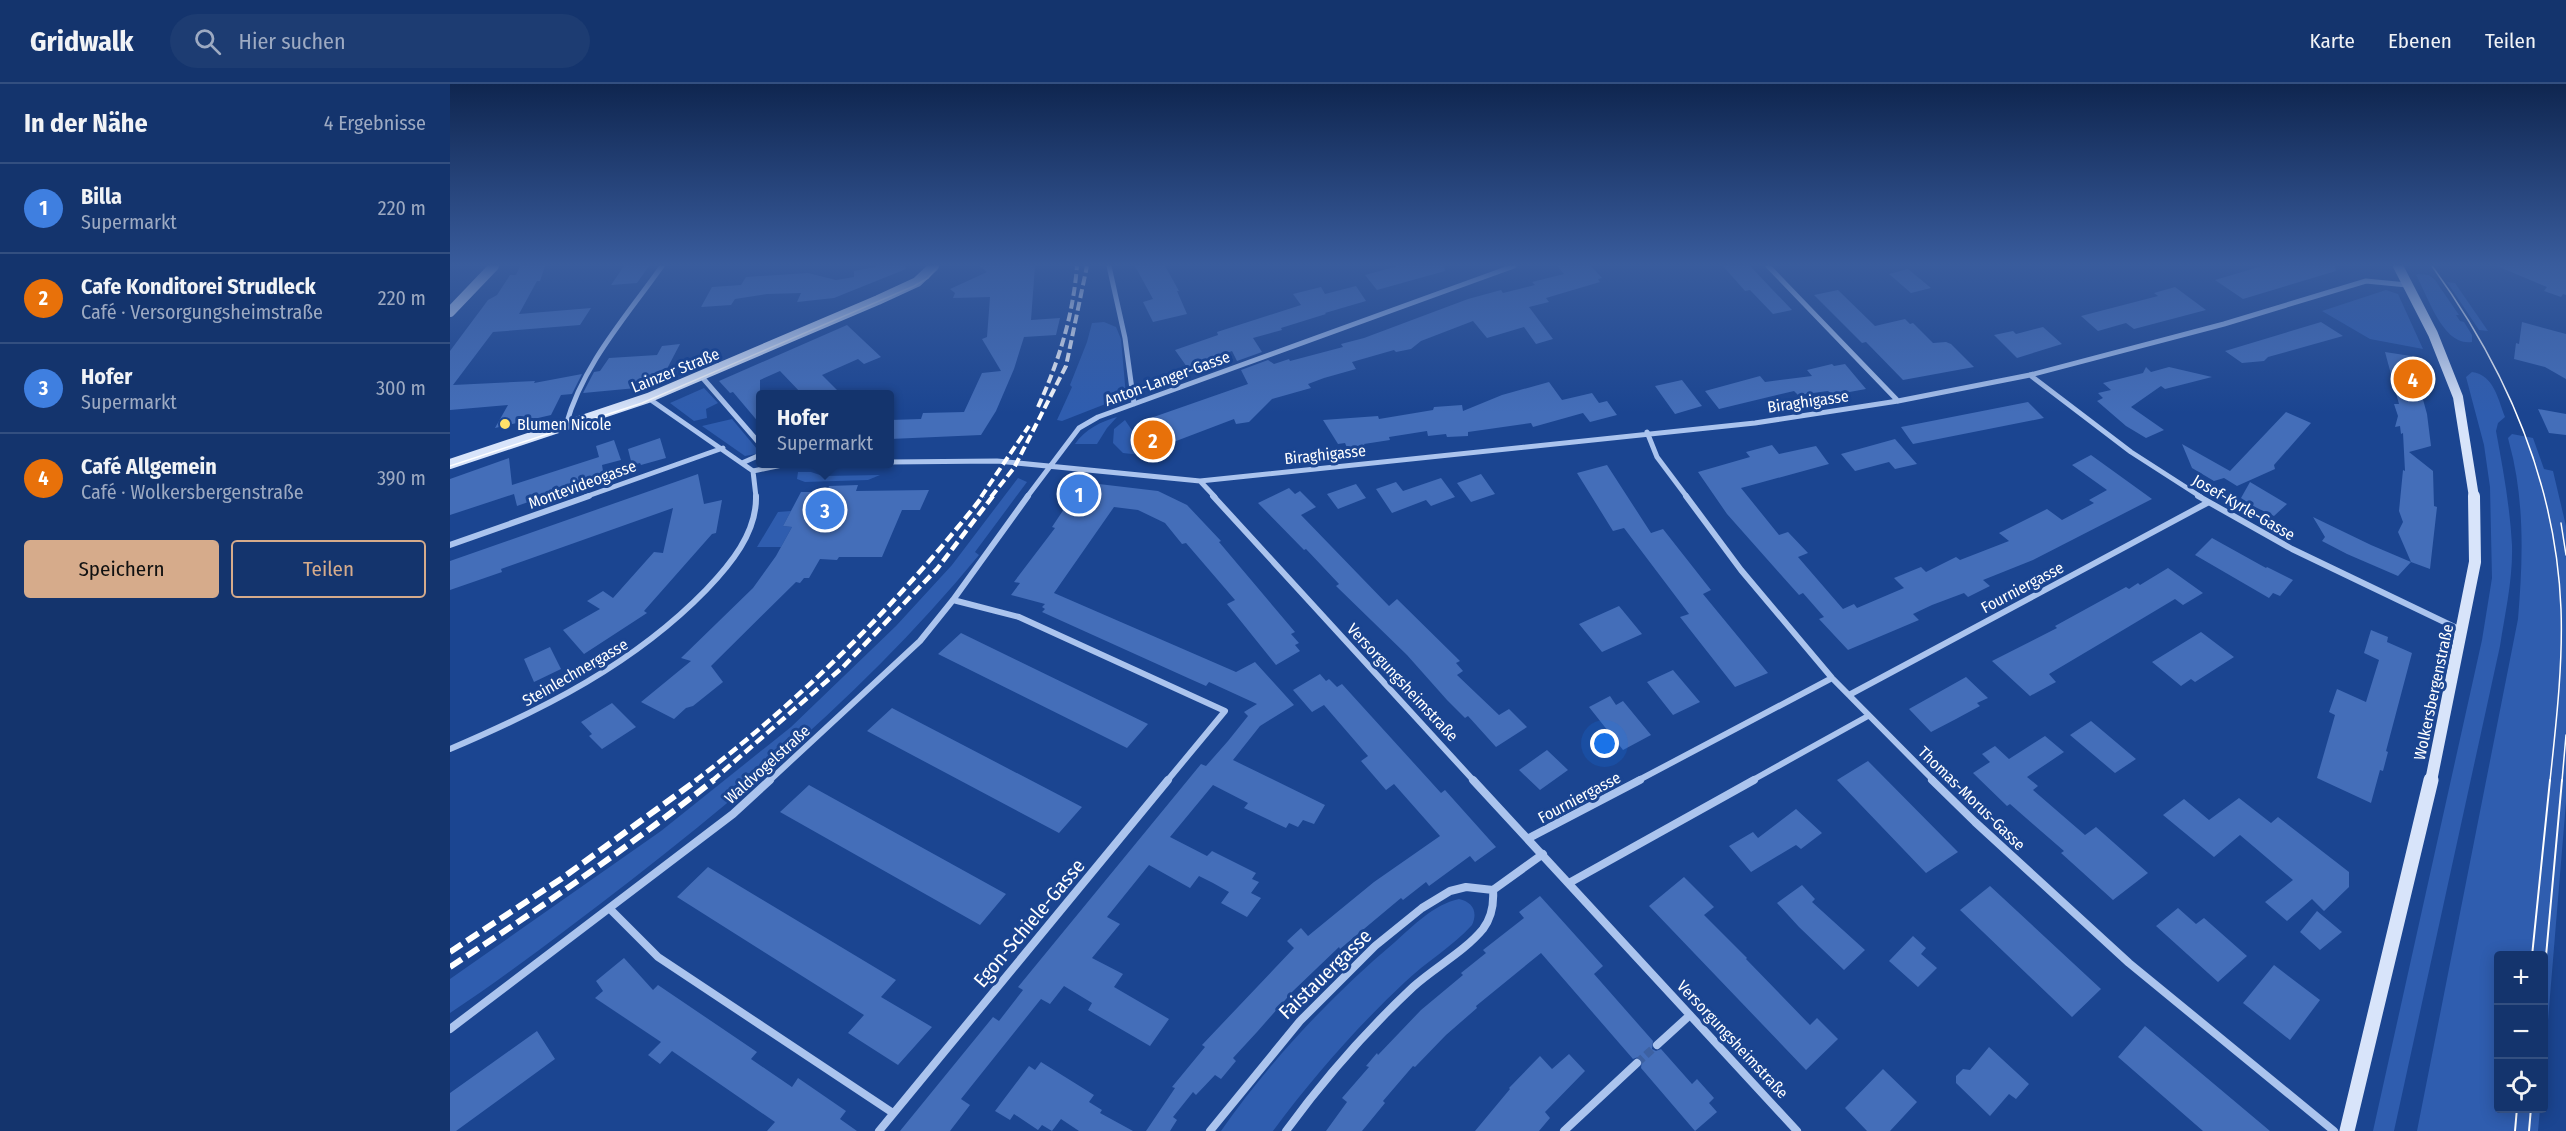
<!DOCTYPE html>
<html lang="de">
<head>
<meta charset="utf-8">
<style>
	:root { --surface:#14346d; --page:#1d3c72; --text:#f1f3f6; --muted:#9daac2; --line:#334f80; --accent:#d6ab8b }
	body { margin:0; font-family:"Fira Sans Condensed",sans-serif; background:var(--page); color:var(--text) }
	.controls { position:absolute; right:18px; bottom:18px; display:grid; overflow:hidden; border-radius:6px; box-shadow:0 3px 15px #0003 }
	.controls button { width:54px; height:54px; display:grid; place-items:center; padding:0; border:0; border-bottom:2px solid var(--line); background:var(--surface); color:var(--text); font:30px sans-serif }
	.you { position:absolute; left:1155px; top:660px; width:21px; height:21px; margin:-15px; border:4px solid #fff; border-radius:50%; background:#1a73e8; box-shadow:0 0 0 9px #1a73e833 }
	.badge { display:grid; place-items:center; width:39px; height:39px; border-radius:50%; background:var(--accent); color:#fff; font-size:20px; font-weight:700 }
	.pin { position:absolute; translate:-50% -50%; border:3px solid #fff; box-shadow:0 2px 6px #0006 }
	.popup { position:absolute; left:306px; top:306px; width:138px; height:78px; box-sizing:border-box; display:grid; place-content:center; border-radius:6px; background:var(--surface); filter:drop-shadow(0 2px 4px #0005); font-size:20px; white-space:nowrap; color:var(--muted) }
	.popup b { font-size:22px; color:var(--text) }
	.popup::after { content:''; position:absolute; left:50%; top:100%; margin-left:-12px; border:12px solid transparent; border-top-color:var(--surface) }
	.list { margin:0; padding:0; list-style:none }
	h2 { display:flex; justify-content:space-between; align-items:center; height:78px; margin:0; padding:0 24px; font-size:26px }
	h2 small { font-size:20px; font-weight:400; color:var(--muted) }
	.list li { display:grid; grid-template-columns:39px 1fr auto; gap:18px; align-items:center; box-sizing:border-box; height:90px; padding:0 24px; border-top:2px solid var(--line) }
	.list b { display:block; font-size:22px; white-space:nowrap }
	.list p { margin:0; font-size:20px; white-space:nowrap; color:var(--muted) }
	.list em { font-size:20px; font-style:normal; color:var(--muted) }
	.actions { display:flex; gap:12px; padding:18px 24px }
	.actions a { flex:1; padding:14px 0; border:2px solid var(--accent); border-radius:6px; text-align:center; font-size:21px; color:var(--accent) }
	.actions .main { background:var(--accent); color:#111 }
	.icon { flex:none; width:33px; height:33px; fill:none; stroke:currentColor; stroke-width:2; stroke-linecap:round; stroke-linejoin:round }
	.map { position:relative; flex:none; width:2116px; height:1047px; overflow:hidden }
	header { display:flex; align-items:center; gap:36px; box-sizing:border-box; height:84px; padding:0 30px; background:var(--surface); border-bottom:2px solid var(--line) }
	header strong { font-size:28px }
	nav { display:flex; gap:33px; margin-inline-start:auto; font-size:21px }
	.search { width:420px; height:54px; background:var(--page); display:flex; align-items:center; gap:15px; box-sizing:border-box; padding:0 21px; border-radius:33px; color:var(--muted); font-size:22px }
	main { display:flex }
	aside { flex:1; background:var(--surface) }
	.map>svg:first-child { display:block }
	.green { fill:#2f5daf }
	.building { fill:#446eb9 }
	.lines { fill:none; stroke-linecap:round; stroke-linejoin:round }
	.street-tunnel { stroke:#3d61a2; stroke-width:8; stroke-dasharray:8 4; stroke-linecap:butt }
	.street-far2 { stroke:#abc4ee; stroke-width:5 }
	.street-far1 { stroke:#abc4ee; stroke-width:6 }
	.street { stroke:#abc4ee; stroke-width:8 }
	.secondary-far2 { stroke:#d8e4fa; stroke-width:10 }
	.secondary-far1 { stroke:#d8e4fa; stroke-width:12 }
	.secondary { stroke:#d8e4fa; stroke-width:15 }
	.tram-far1 { stroke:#fff; stroke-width:1.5 }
	.tram { stroke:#fff; stroke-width:2 }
	.rail-far2 { stroke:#fff; stroke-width:4; stroke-dasharray:9 4; stroke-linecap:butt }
	.rail-far1 { stroke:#fff; stroke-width:4.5; stroke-dasharray:10 4.5; stroke-linecap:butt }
	.rail { stroke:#fff; stroke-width:6; stroke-dasharray:14 6; stroke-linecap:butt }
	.poi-dot { fill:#ffe169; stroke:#1b4591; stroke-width:2 }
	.labels { text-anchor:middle; stroke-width:6; stroke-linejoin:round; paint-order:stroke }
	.street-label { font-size:16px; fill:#fff; stroke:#1b4591 }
	.poi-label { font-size:16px; fill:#fff; stroke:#1b4591; text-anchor:start }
	.near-street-label { font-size:20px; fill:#fff; stroke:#1b4591 }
</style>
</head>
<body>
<header>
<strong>Gridwalk</strong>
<div class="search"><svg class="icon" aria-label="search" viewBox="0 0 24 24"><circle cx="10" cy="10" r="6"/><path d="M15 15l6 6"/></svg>Hier suchen</div>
<nav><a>Karte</a><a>Ebenen</a><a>Teilen</a></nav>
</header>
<main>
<aside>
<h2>In der Nähe<small>4 Ergebnisse</small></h2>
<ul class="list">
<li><span class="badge" style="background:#3f7fe0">1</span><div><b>Billa</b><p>Supermarkt</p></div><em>220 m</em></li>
<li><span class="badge" style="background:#e8710a">2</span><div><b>Cafe Konditorei Strudleck</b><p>Café · Versorgungsheimstraße</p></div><em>220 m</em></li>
<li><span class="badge" style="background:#3f7fe0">3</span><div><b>Hofer</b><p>Supermarkt</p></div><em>300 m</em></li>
<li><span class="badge" style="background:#e8710a">4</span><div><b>Café Allgemein</b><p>Café · Wolkersbergenstraße</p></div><em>390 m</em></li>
</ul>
<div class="actions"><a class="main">Speichern</a><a>Teilen</a></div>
</aside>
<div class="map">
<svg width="2116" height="1047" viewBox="0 0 2116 1047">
	<rect width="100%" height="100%" fill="#1b4591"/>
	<path class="green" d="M1968 190 1979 191 1985 196 2009 231H2006L2010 237 2014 238 2022 251V258C1993 263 1978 212 1966 191Z
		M1997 198 2005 199 2038 247 2029 246Z
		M1936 206 1948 210 1973 265 1920 255 1872 227Z
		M654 238 666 243 671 255 676 312 612 337 607 336 622 303 620 301 637 258 642 239Z
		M2022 288C2044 291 2048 315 2055 333L2048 339 2046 347C2053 385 2060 423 2062 461 2063 495 2055 529 2050 562L1944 1047H1923L2032 556 2042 494 2040 403 2034 361 2016 293Z
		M254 304 268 319 256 325 257 334 244 337 220 319Z
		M667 333 657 344 647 360H625C634 346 652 337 667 333Z
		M282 335 307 365 306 370 295 372 252 342Z
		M675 336 694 364 691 371 673 369 663 359 664 345Z
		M2062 350 2083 354 2094 385 2103 387 2116 442V718L2094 985V872H2048V1024L2090 1025 2088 1047H1967L2068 535C2073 476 2075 416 2059 358L2058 354Z
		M348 388H361L373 392 430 391 418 396 355 398 347 395Z
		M568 394 577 398 525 468 529 471C427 595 306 699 180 797 121 842 62 888 0 929V895L211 747 341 643 446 542 502 481Z
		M341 427 333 442 342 443 331 463H307L328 428Z
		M1009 815C1023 818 1028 828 1022 841 1003 862 976 878 955 898 906 944 863 993 823 1047H771C820 977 880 913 945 858 964 841 983 821 1009 815Z"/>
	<path class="building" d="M70 182H95L90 197H87L69 230 141 224 130 241 43 248 3 301 85 297 84 299 132 290 122 310 111 311 101 331 45 344 58 321 0 326V267L38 216 47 211 60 191H66Z
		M174 182H199L187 199 161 201Z
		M430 182H455L456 185 384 214 347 218 351 209 317 210 285 215 281 221 251 223 262 203 291 201 296 193 358 189 386 196 404 193V187Z
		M530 182H585L581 236 610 234 606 251 574 253 564 285 546 327 531 351 440 355V336L471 335 473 329 514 328 532 289 551 287 532 255 537 253 540 213 503 214 505 209 500 205 537 188Z
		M685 182H715L729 207H727L737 230 703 238 693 218 703 215Z
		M948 182H994L995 187 927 206 915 191Z
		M1107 182H1141L1152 194 1148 195 1150 198 1096 214 1099 218 1079 223 1103 255 1086 260 1074 243 1037 254 1023 237 971 257 961 265 946 268 944 266 902 278 906 285 874 294 858 300 861 304 822 315 799 338 786 340 784 335 713 362 710 358 699 362 687 344 697 340 695 336 798 300 791 286 818 276 824 280 839 275 840 277 893 263 891 260 914 254 1018 215 1051 206 1053 209 1085 201 1082 198 1114 190Z
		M1273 182H1300L1342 226 1323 230 1300 206 1295 207Z
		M1812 182H1885L1886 187 1793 215 1765 196Z
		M2047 182H2116V211L2113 210 2111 213 2094 207 2097 203 2092 201Z
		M1458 185 1481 204 1461 209 1439 190Z
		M906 202 916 217 875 229 876 230 831 244 832 246 803 254 812 268 787 277 782 267 737 283 725 266 768 251 767 248 851 221 843 210 871 203 875 210Z
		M1725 203 1756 226 1684 245 1676 239 1648 247 1631 232 1708 212 1704 209Z
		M1388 206 1425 242 1455 235 1460 240 1463 239 1483 259 1496 258 1501 260 1524 283 1453 296 1416 258 1412 259 1364 211Z
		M1871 238 1893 252 1818 273 1814 277 1792 279 1775 267Z
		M2072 238 2116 250V295L2095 283 2064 275 2066 259 2069 260Z
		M397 241 431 273 414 280 408 275 372 291 391 310H352L330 287 310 296V340L283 308 280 309 269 297Z
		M1593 243 1612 260 1567 274 1544 251 1563 247 1566 250Z
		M230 260 208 302 133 309 144 288 150 287 159 274 207 271 212 262Z
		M1935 268 1961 272 1977 330 1981 362 1959 368 1983 387 1984 422 1987 423 1980 485 1961 478 1948 448 1953 438 1949 427 1953 386 1955 387 1953 349 1951 350 1950 342 1945 343 1948 332 1944 320H1949Z
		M1382 280 1384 282 1395 280 1416 305 1383 311 1378 307 1348 311 1344 307 1269 325 1255 307 1310 292 1315 298 1362 292 1357 286Z
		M1696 283 1701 288 1719 283 1762 293 1715 305 1711 302 1681 323 1714 346 1696 354 1676 342 1647 317 1653 314 1648 309 1661 306 1653 299 1693 289Z
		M1232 296 1252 322 1225 330 1205 302Z
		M1099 298 1112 316 1142 309 1149 319 1157 317 1167 331 1140 338 1133 329 1083 343 1081 339 1018 348V352L997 353 996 350 978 352 977 347 939 353 940 356 914 360 916 364 898 366 895 359 888 360 873 336 928 332 929 335 983 326 984 323 1012 321 1013 327 1052 311Z
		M1578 318 1594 334 1463 360 1451 343Z
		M2088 325 2116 330V351L2099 349Z
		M1836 328 1861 339 1824 381 1825 385 1787 402 1774 394 1764 397 1742 384 1732 360 1780 387Z
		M210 354 216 374 191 381 190 379 182 381 178 365Z
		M1445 355 1467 380 1445 385 1439 378 1405 387 1391 370Z
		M164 356 171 376 152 381 154 393 132 399 67 422 64 410 0 431V395L59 374 62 401 149 373 146 362Z
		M1322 361 1329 370 1366 362 1379 380 1291 404 1329 451 1338 448 1358 469 1348 473 1393 525 1404 520 1407 524 1454 504 1444 494 1471 483 1476 488 1506 473 1510 476 1559 457 1549 449 1597 425 1612 436 1644 419 1639 416 1657 406 1622 381 1641 371 1702 415 1583 476 1533 496 1540 502 1518 513 1514 509 1482 521 1463 530 1469 536 1398 566 1369 535 1374 533 1353 509 1349 511 1277 430 1248 388 1300 373 1296 368Z
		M1157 381 1201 449 1213 445 1261 506 1253 510 1318 589 1285 603 1230 533 1239 530 1174 444 1163 447 1127 389Z
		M248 390 254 420 272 416 266 449 262 450 194 527 197 529 134 570 113 546 150 525 137 517 153 507 163 514 204 468 213 469 223 424 51 485 52 488 0 506V477Z
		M1031 390 1045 410 1021 418 1007 399Z
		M991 394 1005 413 981 422 976 416 942 429 926 405 946 398 953 407Z
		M632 398 708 407 737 421 771 457 769 458 845 548 841 550 849 559 845 561 850 567 826 581 777 520 785 516 736 459 732 460 715 439 688 426 664 423 604 509 786 588 805 578 844 621 810 642 783 676 875 721 864 740 853 736 848 743 839 739 836 744 794 724 798 719 763 701 720 753 757 772 762 767 806 789 802 795 809 798 801 809 811 814 797 833 771 819 779 808 763 799 749 792 740 804 699 781 657 833 670 840 642 874 673 890 664 903 719 935 700 962 638 926 642 919 614 902 600 920 591 915 511 1015 520 1021 500 1047H450L543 933 549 937 573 906 568 903 751 680 756 682 778 657 798 632 794 628 807 620 759 598 756 602 738 594 592 528 595 525 592 523 595 520 561 511 570 499 564 498 605 444 602 443Z
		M1800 398 1837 420 1824 432 1805 423 1791 414Z
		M906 400 916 414 888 425 877 410Z
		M408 401 406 407 479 406 470 426H452L432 473H389L387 476 370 475 359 494H354L350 499 346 498 261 582 273 598 243 622 236 624 224 635 191 618 241 577 231 574 303 504 326 472 342 443 333 442 351 408H377L379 402Z
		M839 404 845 410 850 407 866 423 851 431 939 522 947 515 1010 577 1006 579 1013 587 1007 591 1049 631 1059 625 1077 643 1046 663 1018 632 1015 634 997 616 957 571 886 502 889 500 856 465 854 466 808 419Z
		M1863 433 1921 461 1961 478 1948 492 1897 470 1872 457 1875 453Z
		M1762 454 1816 484 1817 483 1843 496 1830 512 1823 509 1819 514 1745 471Z
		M1718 484 1753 509 1733 521 1725 515 1658 555 1599 590 1606 598 1580 612 1542 577 1607 544 1605 542 1676 503 1679 505 1688 499 1690 501Z
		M1169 522 1192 550 1152 568 1129 540Z
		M1921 546 1938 553 1937 558 1962 569 1936 667 1938 668 1933 687 1930 686 1921 719 1867 694 1885 631 1879 628 1887 605 1916 618 1929 576 1914 569Z
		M1751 548 1784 573 1745 598 1741 595 1731 602 1702 578Z
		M511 549 698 640 677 664 488 570Z
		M100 563 111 585 84 598 74 575Z
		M1223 586 1250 618 1223 631 1197 598Z
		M870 590 876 597 879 595 887 603 892 600 991 709 995 706 1046 763 1025 778 1020 772 979 802 976 798 953 816 951 814 890 865 889 863 843 907 807 948 783 974 786 977 771 995 765 991 746 1011 743 1008 723 1033 727 1036 720 1047H696L725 1004 722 1003 755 963 752 961 844 864 837 857 851 844 858 852 924 798 990 752 944 700 936 706 911 677 918 672 874 621 862 628 843 606Z
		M1516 593 1538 614 1527 619 1530 622 1506 635 1481 648 1459 625Z
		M1160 612 1166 621 1173 617 1201 651 1173 666 1139 623Z
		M162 619 186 643 152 665 139 652 142 650 131 638Z
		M442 624 632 723 609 749 417 647Z
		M1641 637 1686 675 1665 689 1620 651Z
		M1595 652 1614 668 1577 693 1588 702 1583 706 1635 751 1646 743 1698 789 1663 816 1611 769 1614 767 1560 720 1557 722 1523 689 1540 678 1532 670 1545 662 1559 675Z
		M1097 666 1118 686 1090 706 1069 686Z
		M1418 677 1508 768 1476 789 1387 696Z
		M359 701 556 810 530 841 330 728Z
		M1789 714 1821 739 1828 733 1899 788V803L1874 827 1862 815 1837 837 1815 818 1843 796 1790 751 1764 773 1713 731 1734 715 1759 736Z
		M1346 725 1372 749 1351 765 1346 761 1301 788 1279 762 1303 748 1308 754Z
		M258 783 446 896 431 913 482 943 448 981 398 949 414 931 227 813Z
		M1234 793 1264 823 1254 831 1297 874 1296 875 1360 941 1367 934 1388 955 1356 986 1199 822Z
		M1352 801 1365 815 1362 818 1415 866 1394 886 1349 843 1327 819Z
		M1540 802 1651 905 1622 933 1510 826Z
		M1090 812 1153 882 1144 890 1203 957 1202 965 1206 967 1211 965 1242 1000 1247 995 1264 1014 1259 1019 1267 1028 1245 1047 1191 984 1192 975 1188 973 1183 975 1091 869 1026 922 1027 924 996 951 965 983 963 982 933 1017 935 1019 912 1047H876L897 1018 892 1014 919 983 916 982 927 969 928 971 971 926 1013 891 1011 889 1036 869 1033 866 1074 834 1069 828Z
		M1728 824 1746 840 1754 834 1797 872 1768 898 1706 842Z
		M1867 827 1892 848 1870 866 1850 848Z
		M1463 852 1476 864 1471 870 1487 884 1468 903 1439 877Z
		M174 874 203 906 208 901 307 968 301 975 342 1003 348 994 396 1027 390 1035 407 1047H317L325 1038 222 967 210 980 198 971 211 958 145 914 153 907 146 897Z
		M1824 881 1870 916 1840 956 1793 919Z
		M1695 942 1820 1047H1753L1668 973Z
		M87 947 105 975 6 1047H0V1009Z
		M1539 963 1579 1000 1566 1015 1559 1010 1540 1032 1506 999V992L1513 985 1520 986Z
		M1119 970 1135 987 1095 1028 1100 1034 1089 1047H1025L1060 1005 1059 1004 1090 972 1102 985Z
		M591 978 644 1011 639 1018 652 1026 650 1029 683 1047H629L611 1035 602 1047 592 1041 588 1046 564 1030 560 1036 545 1027 579 982 585 986Z
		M1433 985 1467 1018 1440 1047H1417L1395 1024Z"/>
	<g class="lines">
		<path class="street-tunnel" d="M1187 979 1207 961"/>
		<path class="street-far2" d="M659 182 675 254 684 320
			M1318 182 1448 317
			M1580 291 1681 368 1751 413
			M251 292 310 360
			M198 314 303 387 332 381 398 380
			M116 341C133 280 176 233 212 182
			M1197 348 1207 373 1237 413
			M440 378 547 377 750 397 765 413
			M292 379 310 371
			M303 387 306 413
			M750 397 1305 339 1448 317 1580 291 1774 240 1916 197 1957 201
			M135 413 273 364
			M577 413 629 344 648 333 1064 182"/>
		<path class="street-far1" d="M763 412 1024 697
			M1236 412 1291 486 1382 594 1484 697
			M1748 412 1842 465 2013 547
			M0 461 139 412
			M503 516 569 533 775 627 717 697
			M1399 611 1757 419
			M0 665C94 625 184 580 256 506 280 481 307 449 306 412
			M319 697 470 557 503 516 578 412
			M1187 697 1382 594
			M1301 697 1418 632"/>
		<path class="street" d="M1023 696 1347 1047
			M1482 696 1525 738 1679 879 1884 1047
			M1079 754 1190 696
			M1119 799 1304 696
			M160 825 208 873 443 1029
			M0 945 283 730 320 696
			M1207 961 1240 931
			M429 1047 718 696
			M760 1047 850 937 925 862 972 824 1000 807 1016 803 1043 806 1093 770
			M836 1047C874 995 916 947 963 903 985 883 1014 868 1033 845 1042 833 1044 820 1043 806
			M1114 1047 1187 979"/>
		<path class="secondary-far2" d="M1948 182 1983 250 2008 313 2024 413
			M0 228 44 182
			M0 380 198 314 428 216 467 198 484 182"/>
		<path class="secondary-far1" d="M1981 697 2025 478 2024 412"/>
		<path class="secondary" d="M1897 1047 1981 696"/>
		<path class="tram-far1" d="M1982 182C2056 284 2106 397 2111 525 2113 582 2106 640 2100 697
			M0 382 192 319 464 202 478 194 488 182
			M2111 439 2116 471
			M2112 697 2116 651"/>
		<path class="tram" d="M2082 872 2100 696
			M2094 894 2112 696
			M2065 1047 2067 1024
			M2079 1047 2081 1024"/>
		<path class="rail-far2" d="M588 323C609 277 623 232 627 182
			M531 413 579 342
			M541 413 564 384 616 282 637 182"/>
		<path class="rail-far1" d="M245 697C353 614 449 519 533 412
			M262 697 393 583 487 485 543 412"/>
		<path class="rail" d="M0 868 111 795 247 696
			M0 883C91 824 178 763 264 696"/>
	</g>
	<linearGradient id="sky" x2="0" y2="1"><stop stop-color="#0f2650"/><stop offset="0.55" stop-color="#395c9d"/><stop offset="1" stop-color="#395c9d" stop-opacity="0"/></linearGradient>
	<rect width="2116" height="329" fill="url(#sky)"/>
	<circle class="poi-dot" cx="55" cy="340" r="6"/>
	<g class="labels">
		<g class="street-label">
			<text transform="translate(225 286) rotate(-22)" y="6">Lainzer Straße</text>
			<text transform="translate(717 294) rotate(-20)" y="6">Anton-Langer-Gasse</text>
			<text transform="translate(1358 317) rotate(-8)" y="6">Biraghigasse</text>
			<text transform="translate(875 370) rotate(-6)" y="6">Biraghigasse</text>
			<text transform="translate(132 400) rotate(-20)" y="6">Montevideogasse</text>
			<text transform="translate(1794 423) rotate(30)" y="6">Josef-Kyrle-Gasse</text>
			<text transform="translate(1572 503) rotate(-28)" y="6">Fourniergasse</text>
			<text transform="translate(125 588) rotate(-30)" y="6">Steinlechnergasse</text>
			<text transform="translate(953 598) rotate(47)" y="6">Versorgungsheimstraße</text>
			<text transform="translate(1983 608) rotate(-78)" y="6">Wolkersbergenstraße</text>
			<text transform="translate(317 680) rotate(-42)" y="6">Waldvogelstraße</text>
			<text transform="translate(1129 713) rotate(-28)" y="6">Fourniergasse</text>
			<text transform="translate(1522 714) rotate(44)" y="6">Thomas-Morus-Gasse</text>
			<text transform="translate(1283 955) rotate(47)" y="6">Versorgungsheimstraße</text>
		</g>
		<g class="poi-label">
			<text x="67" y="346">Blumen Nicole</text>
		</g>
		<g class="near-street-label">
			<text transform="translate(579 839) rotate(-50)" y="7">Egon-Schiele-Gasse</text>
			<text transform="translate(875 890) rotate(-44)" y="7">Faistauergasse</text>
		</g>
	</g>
</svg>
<div class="controls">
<button>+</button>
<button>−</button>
<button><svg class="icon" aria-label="locate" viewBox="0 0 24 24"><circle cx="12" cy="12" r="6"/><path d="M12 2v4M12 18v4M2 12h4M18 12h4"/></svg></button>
</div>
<div class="you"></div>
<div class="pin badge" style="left:629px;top:410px;background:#3f7fe0">1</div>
<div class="pin badge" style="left:703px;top:356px;background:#e8710a">2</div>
<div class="pin badge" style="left:375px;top:426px;background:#3f7fe0">3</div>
<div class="popup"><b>Hofer</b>Supermarkt</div>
<div class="pin badge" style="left:1963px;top:295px;background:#e8710a">4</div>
</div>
</main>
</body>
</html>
